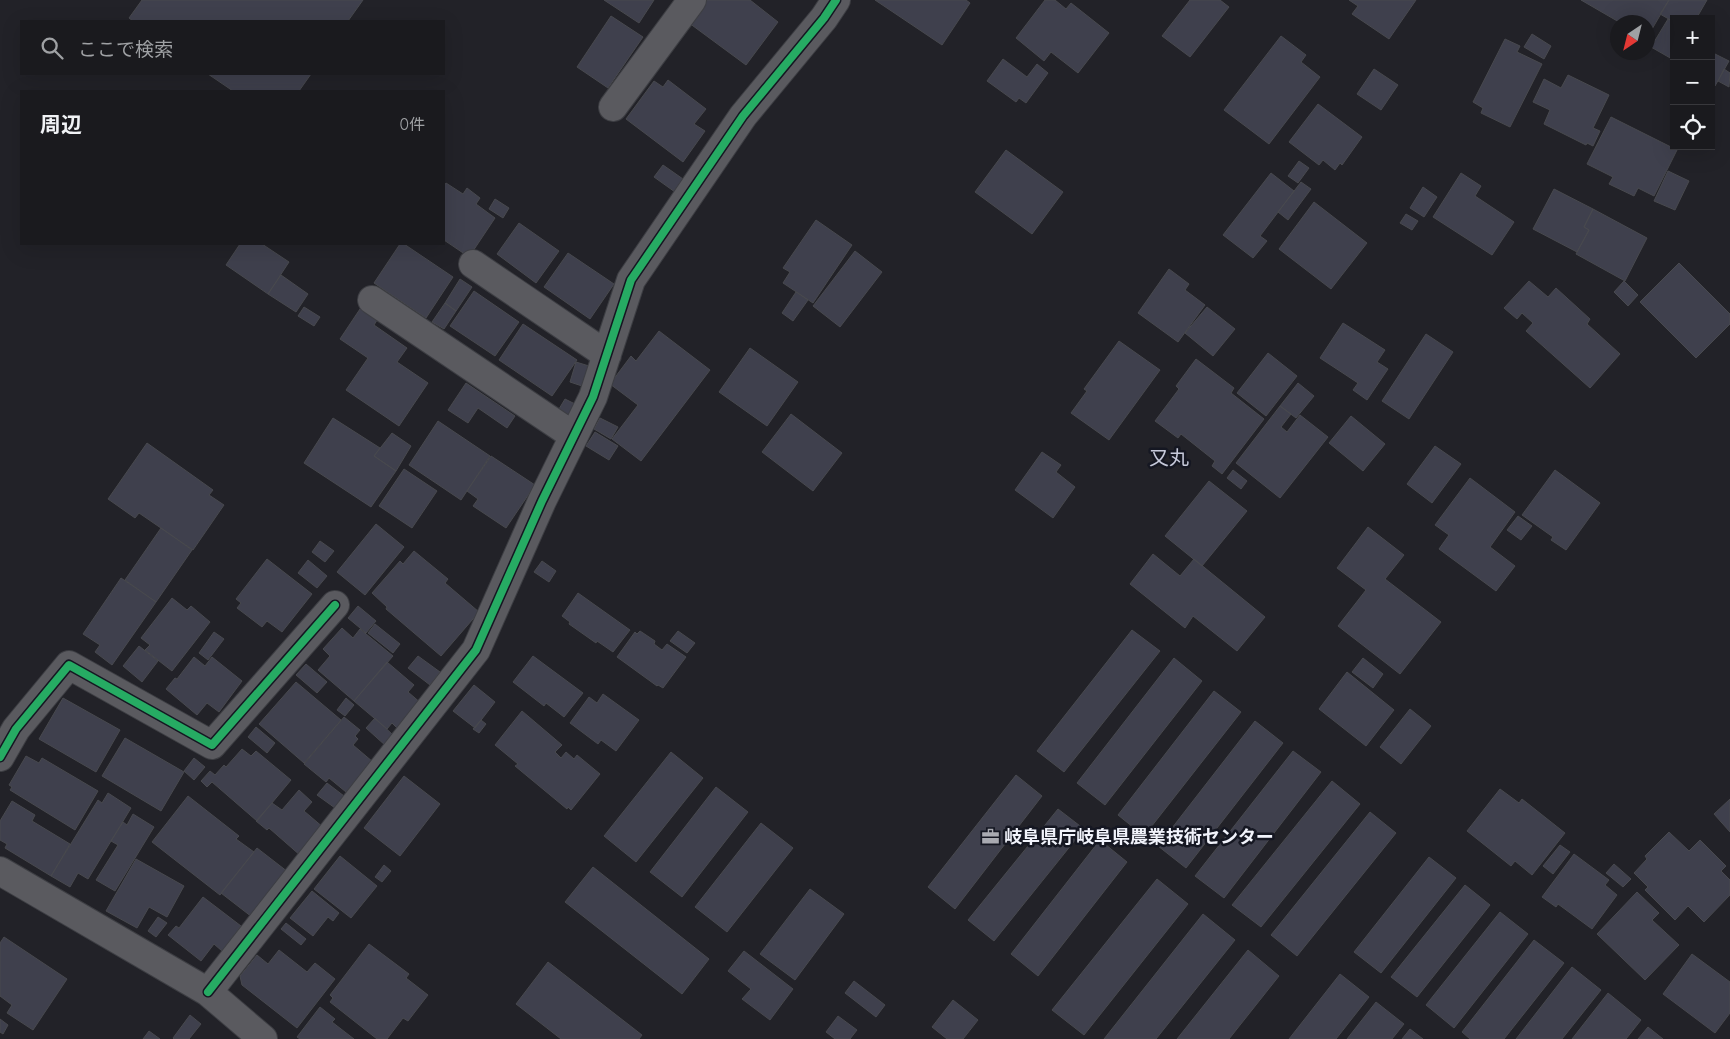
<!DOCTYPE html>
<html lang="ja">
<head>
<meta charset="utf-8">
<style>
	:root { --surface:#1a1a1e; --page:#232327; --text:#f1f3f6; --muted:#9fa1a4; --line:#38383c }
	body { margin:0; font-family:Quicksand,"Noto Sans JP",sans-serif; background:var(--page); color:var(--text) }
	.controls { position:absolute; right:15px; top:15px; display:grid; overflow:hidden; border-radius:0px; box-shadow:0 5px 20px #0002 }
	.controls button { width:45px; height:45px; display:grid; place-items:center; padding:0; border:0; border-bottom:1px solid var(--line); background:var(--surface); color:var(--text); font:25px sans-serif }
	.compass { position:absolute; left:1610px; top:15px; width:45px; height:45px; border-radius:50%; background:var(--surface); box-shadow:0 5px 20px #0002; rotate:215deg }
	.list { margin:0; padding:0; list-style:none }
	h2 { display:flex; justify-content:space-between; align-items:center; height:65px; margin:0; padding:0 20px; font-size:21px }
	h2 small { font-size:16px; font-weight:400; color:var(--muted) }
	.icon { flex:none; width:28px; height:28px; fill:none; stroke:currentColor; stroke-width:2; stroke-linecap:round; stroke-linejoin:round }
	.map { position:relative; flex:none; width:1730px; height:1039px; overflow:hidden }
	.search { position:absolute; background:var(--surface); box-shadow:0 5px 20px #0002; left:20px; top:20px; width:425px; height:55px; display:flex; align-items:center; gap:12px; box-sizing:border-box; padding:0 18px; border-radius:0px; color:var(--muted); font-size:19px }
	.panel { position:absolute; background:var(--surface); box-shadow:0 5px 20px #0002; left:20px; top:90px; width:425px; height:155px; border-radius:0px }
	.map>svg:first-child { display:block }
	.building { fill:#3f404d; stroke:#48494e }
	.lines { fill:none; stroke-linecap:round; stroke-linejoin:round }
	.minor-casing { stroke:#3d3e43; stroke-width:30 }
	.minor { stroke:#5a5a5f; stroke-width:28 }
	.cycleway-casing { stroke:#151722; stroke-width:11 }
	.cycleway { stroke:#26ab63; stroke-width:8 }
	.labels { text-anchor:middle; stroke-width:5; stroke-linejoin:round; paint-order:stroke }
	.poi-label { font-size:18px; font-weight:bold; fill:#f1f3fb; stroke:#151722; text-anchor:start }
	.quarter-label { font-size:20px; fill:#c6c9da; stroke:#151722 }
</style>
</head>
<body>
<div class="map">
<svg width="1730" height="1039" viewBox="0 0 1730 1039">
	<rect width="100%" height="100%" fill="#222228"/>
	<path class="building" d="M142 0H363L348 21H133L129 18Z
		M604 0H654L639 23Z
		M700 0H750L778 22 746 65 685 20Z
		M875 0H966L970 3 942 45Z
		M1045 0H1055L1066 9 1071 3 1109 33 1078 73 1051 52 1044 61 1016 38Z
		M1190 0H1220L1229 7 1190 57 1162 36Z
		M1349 0H1416L1389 39 1352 14 1358 6Z
		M1581 0H1669L1648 36V22H1619Z
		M1669 0H1707L1696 19H1674V22L1660 14Z
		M611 16 643 37 608 88 577 67Z
		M1668 19 1674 22V56L1672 59 1651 47Z
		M1532 34 1551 46 1544 59 1524 47Z
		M1281 36 1306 55 1301 62 1320 77 1269 144 1224 110Z
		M1505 39 1520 46 1517 52 1542 64 1510 127 1481 113 1483 108 1473 102Z
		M1711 52 1729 61 1715 86 1711 84Z
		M1003 59 1027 77 1037 64 1048 73 1026 103 1019 98 1016 102 987 81Z
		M1374 69 1398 85 1381 110 1357 94Z
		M1724 69 1730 73 1729 87 1718 81Z
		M208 74H311L299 91H233Z
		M1568 75 1609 95 1593 128 1600 131 1593 146 1587 143 1586 145 1544 124 1550 110 1533 102 1544 79 1561 88Z
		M668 80 706 109 694 124 705 131 683 162 626 119 654 81 663 87Z
		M1318 104 1362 137 1342 165 1340 163 1335 170 1323 160 1319 165 1289 142Z
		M1611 117 1677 150 1654 196 1638 188 1634 196 1609 184 1613 177 1587 164Z
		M1006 150 1063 192 1032 234 975 192Z
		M1299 161 1309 168 1298 183 1288 176Z
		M663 165 683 179 675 192 654 177Z
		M1668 171 1689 181 1675 210 1654 201Z
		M1271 173 1294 191 1260 236 1267 241 1253 258 1223 235Z
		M1461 173 1481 186 1475 196 1514 222 1492 255 1433 217Z
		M1301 182 1311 189 1288 220 1278 212Z
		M446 183 463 194 467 188 480 198 476 204 495 218 469 257 444 240V186Z
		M1423 187 1437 197 1424 217 1410 208Z
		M1554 189 1593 209 1584 227 1589 230 1577 252 1533 229Z
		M495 199 509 208 503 218 489 209Z
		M1314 202 1367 243 1331 289 1279 249Z
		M1593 209 1647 238 1625 281 1576 254 1589 230 1584 227Z
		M1406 214 1418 221 1412 230 1400 223Z
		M816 220 852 245 813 303 783 283 790 272 783 268Z
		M519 223 559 251 536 283 497 254Z
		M240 244H262L289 262 268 294 226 265Z
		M400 244H404L453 277 426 318 374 283Z
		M855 251 882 272 840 327 813 306Z
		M568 253 614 284 590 319 544 287Z
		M1679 263 1730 314V324L1696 358 1640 302Z
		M1169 269 1189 284 1185 290 1205 305 1178 342 1138 313Z
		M281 275 308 294 296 312 268 294Z
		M460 279 472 287 456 311 445 303Z
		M1529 281 1548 297 1556 288 1590 319 1587 324 1620 354 1590 388 1526 331 1533 323 1522 313 1517 319 1504 308Z
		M1624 281 1638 295 1628 306 1614 292Z
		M474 291 519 322 495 356 450 326Z
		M796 292 808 300 793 321 782 313Z
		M445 303 456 311 444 329 432 322Z
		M362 306 379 317 374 325 407 348 397 362 428 383 399 426 346 390 368 358 340 339Z
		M304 307 320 317 314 326 298 316Z
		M1207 307 1235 329 1213 356 1185 333Z
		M1343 323 1385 350 1377 362 1388 369 1367 400 1353 390 1358 383 1320 358Z
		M523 324 577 360 552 396 499 360Z
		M659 331 710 370 641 461 612 439 638 405 610 384 631 356 636 361Z
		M1426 334 1453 352 1409 419 1382 401Z
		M1119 341 1160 370 1109 440 1071 413 1087 391 1084 389Z
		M750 348 798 382 767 426 719 392Z
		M1268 353 1297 376 1266 416 1237 393Z
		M1196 359 1234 388 1231 393 1264 419 1222 474 1212 466 1215 461 1181 434 1178 438 1155 421 1179 389 1176 386Z
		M576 362 589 366 582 386 570 382Z
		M466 383 515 416 507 428 478 408 468 423 448 410Z
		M1298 383 1314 396 1296 418 1280 406Z
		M565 399 575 404 569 415 559 409Z
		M1280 406 1291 414 1281 427 1287 432 1300 415 1328 437 1280 498 1236 463Z
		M791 414 842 453 813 491 762 452Z
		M1351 416 1385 444 1363 471 1329 443Z
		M333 418 380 448 374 456 396 471 371 507 304 463Z
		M600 418 618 427 611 439 594 429Z
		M438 421 490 456 461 500 409 465Z
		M595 432 618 446 609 460 586 446Z
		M392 433 411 446 396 471 374 456Z
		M147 443 213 490 209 495 224 505 193 550 139 513 135 518 108 499Z
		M1435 446 1461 464 1432 503 1407 484Z
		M1042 452 1061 465 1056 472 1075 487 1053 518 1015 490Z
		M491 456 535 485 506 528 473 506 478 499 467 491Z
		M404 469 437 491 412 528 379 506Z
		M1233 470 1247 481 1241 489 1227 478Z
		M1555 470 1600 503 1566 550 1551 540 1553 537 1522 515Z
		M1470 478 1515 512 1490 547 1515 566 1496 591 1439 549 1449 535 1435 525Z
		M1209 481 1247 511 1202 566 1165 536Z
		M1518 516 1532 526 1521 540 1507 530Z
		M376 524 404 547 365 595 337 572Z
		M1368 527 1404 555 1385 579 1441 622 1400 674 1338 626 1366 590 1337 568Z
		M161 528 192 550 156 602 125 580Z
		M320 541 334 551 325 562 312 552Z
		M414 551 448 579 445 583 479 612 441 656 386 609 387 607 372 593 400 561 403 564Z
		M1153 554 1180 576 1194 559 1265 617 1237 651 1193 616 1185 628 1130 584Z
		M267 559 312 594 282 632 267 621 262 627 237 608 241 603 236 599Z
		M308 560 327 576 317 588 298 573Z
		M542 561 556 571 549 582 534 572Z
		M121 578 156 602 112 665 95 652 100 645 83 634Z
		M578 593 630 630 613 652 597 641 596 643 569 624 570 622 562 616Z
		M172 598 187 610 191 606 210 622 172 671 145 650 150 645 141 638Z
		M358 606 376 621 366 633 348 618Z
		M375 624 400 644 393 653 368 633Z
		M342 628 353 638 360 629 393 656 354 701 318 670 330 656 323 649Z
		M1132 630 1160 651 1064 772 1037 751Z
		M640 631 655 641 654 644 662 650 667 644 686 657 663 688 658 685 657 686 617 657 635 632 637 634Z
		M678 631 695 643 687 653 670 641Z
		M214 632 224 639 208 660 199 653Z
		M139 646 158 661 142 682 123 666Z
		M418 656 440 672 430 685 408 668Z
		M533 656 583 693 564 717 546 703 544 706 513 682Z
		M194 657 205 666 212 657 242 681 219 712 207 703 197 715 166 689 175 678 177 679Z
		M1174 658 1202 681 1105 805 1077 783Z
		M1363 658 1383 674 1373 688 1352 672Z
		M387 662 414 685 408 692 422 704 399 730 392 723 387 729 354 701Z
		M306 664 327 682 317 693 296 675Z
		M1347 672 1394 710 1366 746 1319 709Z
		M296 682 341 720 304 763 259 724Z
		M474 685 495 702 475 728 453 711Z
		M1214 691 1241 712 1144 836 1118 815Z
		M603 694 639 720 616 751 601 740 598 744 570 723 589 697 597 703Z
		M63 698 120 730 96 772 39 739Z
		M346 698 354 705 345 716 337 710Z
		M1410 709 1431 726 1401 764 1380 747Z
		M522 711 562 745 555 752 561 758 566 752 574 759 577 755 600 774 571 810 568 807 567 809 515 766 518 764 495 745Z
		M344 717 360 730 355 736 358 739 353 745 373 762 346 792 329 778 326 782 304 764Z
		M375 718 394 736 386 746 366 728Z
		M481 720 486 724 479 733 473 729Z
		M1255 721 1283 743 1186 868 1158 846Z
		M256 727 275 743 267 753 248 737Z
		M125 738 184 772 161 811 102 776Z
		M242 749 251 756 256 751 291 780 257 821 212 782 207 787 201 781 210 771 215 775 224 765 226 767Z
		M1293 751 1321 772 1224 898 1195 876Z
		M671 752 703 778 636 862 604 836Z
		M26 756 39 763 42 758 98 791 75 830 10 790 12 787 9 785Z
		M194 758 205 767 194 780 184 771Z
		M1016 775 1042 796 955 909 928 887Z
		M404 776 440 804 400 856 364 828Z
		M1332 781 1360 804 1261 927 1232 905Z
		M327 783 344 796 335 808 317 795Z
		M716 787 748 812 682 897 650 872Z
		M1500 789 1519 803 1522 799 1565 833 1532 875 1515 861 1511 866 1467 831Z
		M299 790 312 802 304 811 324 828 301 856 269 828 267 830 256 821 272 803 282 810Z
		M108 793 131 808 88 879 78 873 70 887 51 876 98 800 102 803Z
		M188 796 239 836 236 839 254 852 220 895 152 842Z
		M1730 799V832L1714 814Z
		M12 801 35 815 32 821 70 844 51 876 5 848 7 844 0 840V821Z
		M1058 809 1084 829 994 941 968 920Z
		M1370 812 1396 833 1297 956 1271 935Z
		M133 814 154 827 115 891 96 880 118 845 111 841 123 822 127 825Z
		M761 823 793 848 727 932 695 907Z
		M1669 832 1689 851 1700 840 1726 866 1721 871 1730 880V895L1704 922 1688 906 1675 920 1645 890 1648 887 1634 873 1647 859 1645 856Z
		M1100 840 1127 862 1038 976 1011 954Z
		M1560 845 1570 852 1553 874 1543 866Z
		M257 848 288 872 252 917 221 893Z
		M1574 854 1609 880 1605 885 1617 895 1592 929 1558 904 1556 907 1542 897Z
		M340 856 377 886 351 918 314 889Z
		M1429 857 1456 878 1381 973 1354 952Z
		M136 859 184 886 167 917 149 907 137 928 106 911Z
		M1614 864 1631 879 1623 887 1606 873Z
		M384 865 391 871 382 882 375 877Z
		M593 867 709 959 682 994 565 902Z
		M1157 879 1188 904 1084 1035 1052 1010Z
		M1465 885 1490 905 1417 997 1391 977Z
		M810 889 844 914 795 980 760 954Z
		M312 891 339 913 333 921 328 917 313 936 290 918Z
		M1637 892 1659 913 1652 920 1679 945 1645 980 1597 934Z
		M203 897 241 926 222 951 214 944 201 961 168 935 176 926 179 928Z
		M1500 912 1528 934 1454 1028 1426 1005Z
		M1203 914 1235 940 1156 1039H1104Z
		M158 917 167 923 156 937 148 931Z
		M286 923 306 939 301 945 281 929Z
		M4 937 67 979 33 1030 7 1013 12 1005 0 996V943Z
		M1534 940 1564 963 1504 1039H1470L1462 1032Z
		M369 944 409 974 406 978 428 995 408 1021 403 1018 387 1039H377L330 1002 333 998 330 995Z
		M279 950 307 972 315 963 335 979 297 1028 242 985 240 976 257 955 268 964Z
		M1248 950 1279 976 1229 1039H1177Z
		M744 951 793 989 770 1020 742 999 751 989 728 971Z
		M1692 954 1730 982V1013L1715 1033 1663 994Z
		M548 962 642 1035 639 1039H561L516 1004Z
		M1572 967 1601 990 1562 1039H1516Z
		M1340 974 1369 997 1336 1039H1289Z
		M854 981 885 1005 876 1017 845 993Z
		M1608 993 1641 1020 1626 1039H1572Z
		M953 1000 978 1020 963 1039H947L932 1027Z
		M1376 1002 1404 1024 1392 1039H1347Z
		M320 1007 335 1019 332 1022 354 1039H300L297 1037Z
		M190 1015 201 1024 189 1039H174L173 1038Z
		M838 1016 857 1030 850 1039H835L826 1032Z
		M0 1019 8 1025 3 1034 0 1032Z
		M1648 1027 1663 1039H1638Z
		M1410 1029 1423 1039H1402Z
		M149 1031 160 1039H143Z"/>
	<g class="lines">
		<defs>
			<path id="minor" d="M613 107 692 0
				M473 264 607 355
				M372 300 574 436
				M0 757 16 729 69 665 212 745 335 605
				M0 871 208 992 263 1039
				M208 992 476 650 542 501 593 397 631 280 743 116 824 18 836 0"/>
		</defs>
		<use href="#minor" class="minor-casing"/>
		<use href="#minor" class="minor"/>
		<defs>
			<path id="cycleway" d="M0 757 16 729 69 665 212 745 335 605
				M208 992 476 650 542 501 593 397 631 280 743 116 824 18 836 0"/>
		</defs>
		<use href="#cycleway" class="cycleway-casing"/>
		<use href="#cycleway" class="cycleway"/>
	</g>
	<defs>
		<symbol id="office-bare" viewBox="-9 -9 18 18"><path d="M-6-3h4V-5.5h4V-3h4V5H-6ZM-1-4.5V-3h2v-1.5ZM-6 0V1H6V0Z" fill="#a9aab1" stroke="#151722" stroke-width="2.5" paint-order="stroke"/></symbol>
	</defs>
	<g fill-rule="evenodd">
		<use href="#office-bare" x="978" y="824" width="25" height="25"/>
	</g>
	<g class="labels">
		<g class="poi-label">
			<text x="1004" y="843">岐阜県庁岐阜県農業技術センター</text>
		</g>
		<g class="quarter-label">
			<text x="1169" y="465">又丸</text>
		</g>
	</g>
</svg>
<div class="controls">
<button>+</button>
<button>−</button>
<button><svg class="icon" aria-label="locate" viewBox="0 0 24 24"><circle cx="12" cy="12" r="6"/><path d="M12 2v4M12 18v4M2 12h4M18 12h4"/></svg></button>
</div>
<svg class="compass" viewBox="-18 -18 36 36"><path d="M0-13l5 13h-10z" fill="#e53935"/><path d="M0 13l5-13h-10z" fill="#9fa1a4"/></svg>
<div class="search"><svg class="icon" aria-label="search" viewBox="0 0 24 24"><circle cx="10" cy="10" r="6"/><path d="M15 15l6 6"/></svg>ここで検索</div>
<section class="panel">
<h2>周辺<small>0件</small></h2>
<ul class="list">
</ul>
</section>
</div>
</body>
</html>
